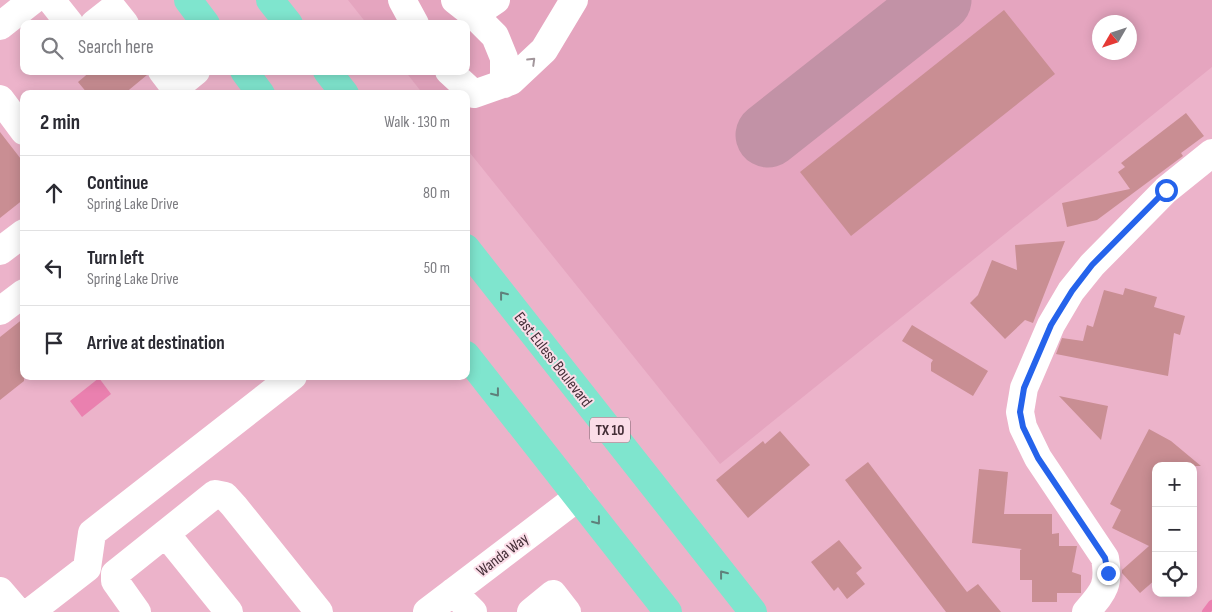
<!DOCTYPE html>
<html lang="en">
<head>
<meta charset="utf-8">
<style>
	:root { --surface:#fff; --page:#f7f7f7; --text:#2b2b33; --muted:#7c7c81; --line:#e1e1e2 }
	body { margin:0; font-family:"Sofia Sans Condensed",sans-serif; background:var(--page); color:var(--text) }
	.controls { position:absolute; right:15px; bottom:15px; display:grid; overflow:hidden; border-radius:10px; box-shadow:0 2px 12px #0003 }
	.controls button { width:45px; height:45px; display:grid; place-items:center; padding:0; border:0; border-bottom:1px solid var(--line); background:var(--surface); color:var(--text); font:25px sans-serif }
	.compass { position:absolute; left:1092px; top:15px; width:45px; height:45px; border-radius:50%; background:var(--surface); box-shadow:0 2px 12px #0003; rotate:231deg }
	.stop { position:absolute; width:15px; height:15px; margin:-11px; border:4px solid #2563eb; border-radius:50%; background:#fff }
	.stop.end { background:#2563eb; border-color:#fff; box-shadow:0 1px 5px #0008 }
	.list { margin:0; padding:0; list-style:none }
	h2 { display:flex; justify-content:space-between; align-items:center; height:65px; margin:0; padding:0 20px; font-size:21px }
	h2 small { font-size:16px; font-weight:400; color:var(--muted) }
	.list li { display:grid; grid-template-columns:32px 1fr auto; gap:15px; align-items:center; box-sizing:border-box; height:75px; padding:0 20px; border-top:1px solid var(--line) }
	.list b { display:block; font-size:19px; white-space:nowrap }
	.list p { margin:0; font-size:16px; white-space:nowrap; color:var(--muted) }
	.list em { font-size:16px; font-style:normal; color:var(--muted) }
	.icon { flex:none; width:28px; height:28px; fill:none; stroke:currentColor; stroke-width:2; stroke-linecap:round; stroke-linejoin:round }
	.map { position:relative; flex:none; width:1212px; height:612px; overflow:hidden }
	.search { position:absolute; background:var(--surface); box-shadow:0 2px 12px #0003; left:20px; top:20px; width:450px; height:55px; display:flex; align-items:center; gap:12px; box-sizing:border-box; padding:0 18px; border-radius:10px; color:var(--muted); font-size:19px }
	.panel { position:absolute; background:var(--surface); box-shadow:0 2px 12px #0003; left:20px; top:90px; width:450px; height:290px; border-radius:10px }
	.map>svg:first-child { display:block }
	.built { fill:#e5a5bf; fill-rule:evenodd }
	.water { fill:#ea80af }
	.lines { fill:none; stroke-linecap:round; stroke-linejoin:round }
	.stream { stroke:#ea80af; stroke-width:8 }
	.taxiway { stroke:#c292a6; stroke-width:65 }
	.building { fill:#c98e93 }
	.minor { stroke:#fff; stroke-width:28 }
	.major { stroke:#7fe5ce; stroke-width:28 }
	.oneway { stroke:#a2969b }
	.oneway2 { stroke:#5f807b }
	.route { stroke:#2563eb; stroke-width:6 }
	.labels { text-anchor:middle; stroke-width:4; stroke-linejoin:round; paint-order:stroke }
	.shield { fill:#fbdde8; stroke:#7b626c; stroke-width:1 }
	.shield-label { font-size:15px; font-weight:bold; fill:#442e37 }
	.street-label { font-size:16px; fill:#442e37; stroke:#fbdde8 }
</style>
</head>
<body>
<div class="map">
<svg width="1212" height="612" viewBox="0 0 1212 612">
	<rect width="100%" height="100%" fill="#ecb3ca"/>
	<path class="built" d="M348 0H1212V67L720 464 466 148V94H423L405 71H466V24H367ZM1100 22H1130V52H1100Z"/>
	<path class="water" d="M99 378 111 394 82 417 70 401Z"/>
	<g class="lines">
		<path class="stream" d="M1206 612 1212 604"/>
		<path class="taxiway" d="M768 135 939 0"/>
	</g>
	<path class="building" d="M1004 10 1055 74 851 236 800 172Z
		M91 71H147V75L124 94H88L78 82Z
		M1186 113 1204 136 1181 153 1183 156 1097 220 1067 227 1062 203 1130 189 1118 172 1125 167 1121 163Z
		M0 132 24 163V199L0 218Z
		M1065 241 1033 323 1025 320 1005 339 970 303 978 295 992 260 1017 270 1015 245Z
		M1125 288 1157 297 1154 307 1185 316 1180 335 1174 333 1168 376 1056 354 1062 338 1083 341 1087 325 1093 327 1104 290 1123 295Z
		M24 318V381L0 400V337Z
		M912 325 988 371 973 396 931 371V363L933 360 902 341Z
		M1059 396 1108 406 1101 440Z
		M1149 429 1171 441 1201 466H1156V579L1140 593 1122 573V570L1149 546 1112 528 1121 510 1110 504Z
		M780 431 810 465 748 518 716 480 763 441 765 444Z
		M868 462 967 592 978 584 1001 612H946L845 480Z
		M979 469 1008 472 1004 514H1052V534L1059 533V546H1077L1072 572 1081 575V593H1057V602H1032V580H1020V550L1022 549 972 543Z
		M839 540 862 568 856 573 865 584 847 599 838 587 834 591 811 562Z"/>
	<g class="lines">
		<path class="minor" d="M51 0 70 24
			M402 0 415 24
			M455 0 474 15 496 0
			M474 15 495 36 504 58V84
			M94 24 113 9 125 24
			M0 26 33 0
			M162 71 175 88 196 71
			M449 71 474 94 511 81 544 50 574 0
			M0 99 24 131
			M0 251 24 233
			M0 311 24 293
			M166 534 229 612
			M0 591 18 612
			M453 592 473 612
			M30 612 87 568 92 533 293 376
			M137 612 115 581V574L215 494 225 496 234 506 319 612
			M427 612 578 497
			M531 612 553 594 567 612
			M1086 612C1103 592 1110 586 1105 558L1038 458 1023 427 1020 412 1024 388 1051 325 1071 291 1092 265 1166 190 1212 153"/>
		<path class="major" d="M188 0 206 24
			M270 0 289 24
			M244 71 261 94
			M327 71 345 94
			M466 248 753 612
			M466 355 668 612"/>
	</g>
	<defs><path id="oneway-chevron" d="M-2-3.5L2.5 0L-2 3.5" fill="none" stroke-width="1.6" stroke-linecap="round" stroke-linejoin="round" transform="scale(1.25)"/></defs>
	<use class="oneway" href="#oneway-chevron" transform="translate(532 61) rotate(-44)"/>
	<g class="oneway2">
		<use href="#oneway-chevron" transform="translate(503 295) rotate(-128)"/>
		<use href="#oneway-chevron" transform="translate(496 393) rotate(52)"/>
		<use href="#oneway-chevron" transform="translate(597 521) rotate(52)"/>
		<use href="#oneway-chevron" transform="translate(723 574) rotate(-128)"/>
	</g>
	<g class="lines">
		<path class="route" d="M1108 573 1105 558 1038 458 1023 427 1020 412 1024 388 1051 325 1072 291 1092 265 1166 190"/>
	</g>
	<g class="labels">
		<rect class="shield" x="590" y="417.5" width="40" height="25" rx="4"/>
		<g class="shield-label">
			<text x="610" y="435">TX 10</text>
		</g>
		<g class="street-label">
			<text transform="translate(554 359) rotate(52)" y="6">East Euless Boulevard</text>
			<text transform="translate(502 554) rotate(-37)" y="6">Wanda Way</text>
		</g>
	</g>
</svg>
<div class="controls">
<button>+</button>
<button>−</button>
<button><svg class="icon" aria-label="locate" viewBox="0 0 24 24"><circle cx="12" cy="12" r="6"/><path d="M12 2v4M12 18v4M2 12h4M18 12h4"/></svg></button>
</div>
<svg class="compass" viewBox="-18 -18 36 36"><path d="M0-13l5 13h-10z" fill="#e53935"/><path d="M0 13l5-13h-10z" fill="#7c7c81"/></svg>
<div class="stop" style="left:1166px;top:190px"></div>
<div class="stop end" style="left:1108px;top:573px"></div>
<div class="search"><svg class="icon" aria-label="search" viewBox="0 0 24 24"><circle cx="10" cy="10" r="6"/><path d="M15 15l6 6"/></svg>Search here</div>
<section class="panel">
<h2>2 min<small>Walk · 130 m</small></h2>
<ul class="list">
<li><svg class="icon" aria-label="ahead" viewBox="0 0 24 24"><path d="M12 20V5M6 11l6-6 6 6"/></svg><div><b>Continue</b><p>Spring Lake Drive</p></div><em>80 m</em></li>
<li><svg class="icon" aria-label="left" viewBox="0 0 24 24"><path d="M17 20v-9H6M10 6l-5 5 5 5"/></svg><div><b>Turn left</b><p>Spring Lake Drive</p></div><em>50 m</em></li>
<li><svg class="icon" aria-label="arrive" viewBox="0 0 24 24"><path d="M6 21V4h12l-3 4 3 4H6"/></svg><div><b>Arrive at destination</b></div></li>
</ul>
</section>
</div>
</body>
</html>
